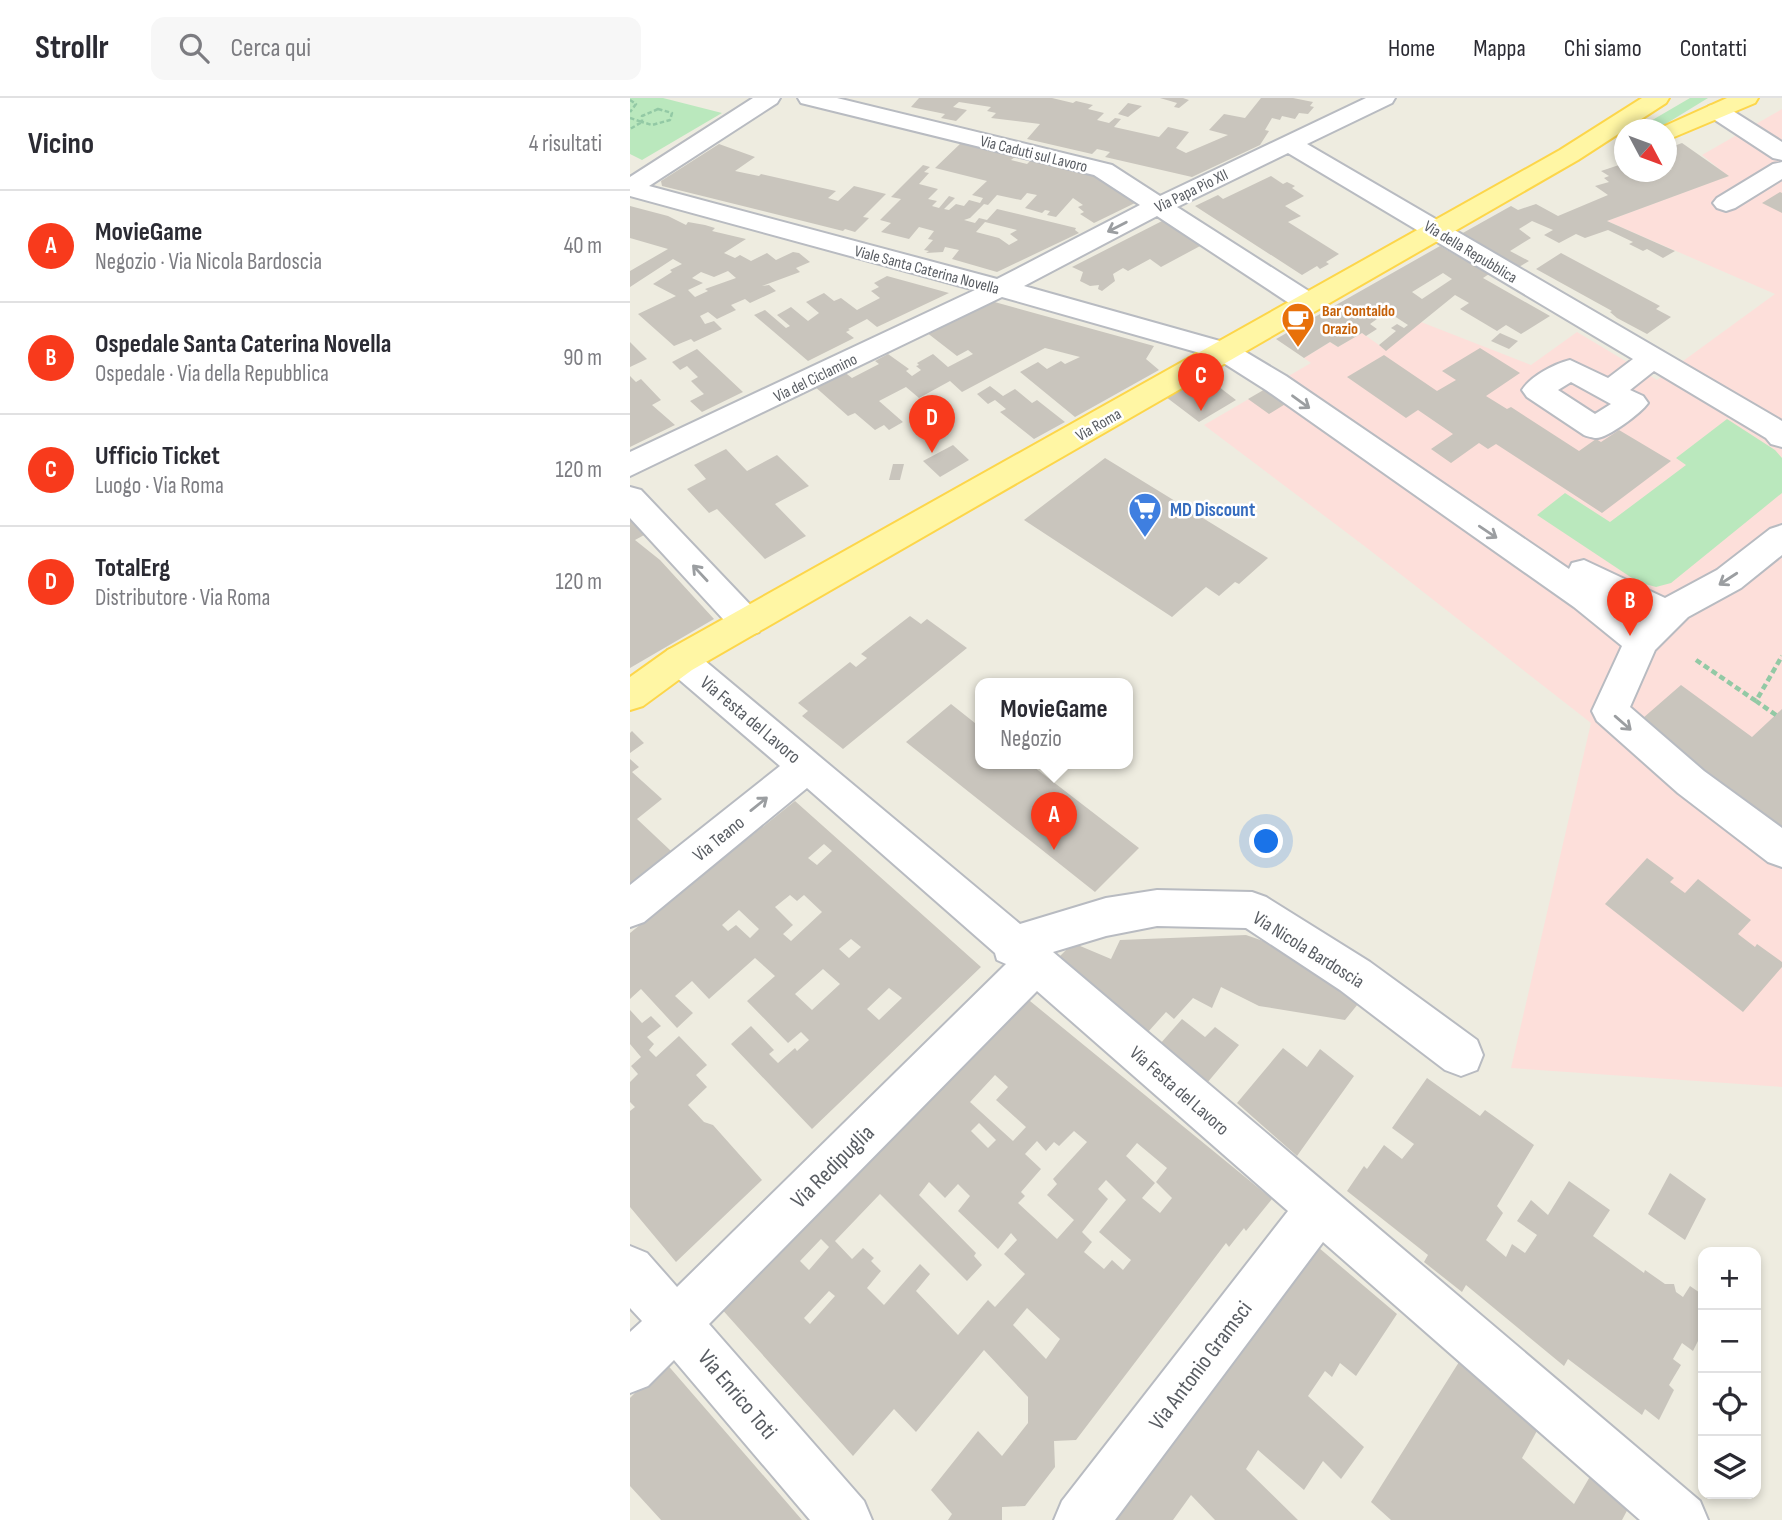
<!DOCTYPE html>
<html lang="it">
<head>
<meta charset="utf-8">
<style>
	:root { --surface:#fff; --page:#f7f7f7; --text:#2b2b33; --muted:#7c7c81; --line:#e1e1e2; --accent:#f83a1c }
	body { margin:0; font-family:"Sofia Sans Condensed",sans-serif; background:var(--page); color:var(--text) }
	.controls { position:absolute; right:21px; bottom:21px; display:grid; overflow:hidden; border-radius:14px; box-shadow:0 4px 10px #0003 }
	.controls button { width:63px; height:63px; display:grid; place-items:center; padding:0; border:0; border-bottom:2px solid var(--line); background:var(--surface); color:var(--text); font:35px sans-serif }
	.compass { position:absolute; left:984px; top:21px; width:63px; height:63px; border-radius:50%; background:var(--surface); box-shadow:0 4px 10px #0003; rotate:131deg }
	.you { position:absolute; left:637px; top:744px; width:24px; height:24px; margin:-18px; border:5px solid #fff; border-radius:50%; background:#1a73e8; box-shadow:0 0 0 10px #1a73e833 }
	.badge { display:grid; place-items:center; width:46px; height:46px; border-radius:50%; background:var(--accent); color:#fff; font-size:23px; font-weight:700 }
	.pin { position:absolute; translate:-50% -58px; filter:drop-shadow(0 2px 4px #0008) }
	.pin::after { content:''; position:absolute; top:37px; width:24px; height:21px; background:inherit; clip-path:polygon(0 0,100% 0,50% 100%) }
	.popup { position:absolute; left:345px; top:580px; width:158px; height:91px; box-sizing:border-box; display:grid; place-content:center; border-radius:14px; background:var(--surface); filter:drop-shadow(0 2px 5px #0005); font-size:23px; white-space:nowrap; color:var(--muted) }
	.popup b { font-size:26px; color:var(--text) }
	.popup::after { content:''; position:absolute; left:50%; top:100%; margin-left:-14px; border:14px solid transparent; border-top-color:var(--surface) }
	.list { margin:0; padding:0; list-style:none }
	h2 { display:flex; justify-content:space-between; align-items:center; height:91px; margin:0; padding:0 28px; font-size:30px }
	h2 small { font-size:23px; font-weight:400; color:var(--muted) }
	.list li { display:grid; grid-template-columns:46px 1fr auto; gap:21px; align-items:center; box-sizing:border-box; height:112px; padding:0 28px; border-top:2px solid var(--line) }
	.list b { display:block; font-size:26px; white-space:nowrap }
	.list p { margin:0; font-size:23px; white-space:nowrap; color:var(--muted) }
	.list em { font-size:23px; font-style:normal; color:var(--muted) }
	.icon { flex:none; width:38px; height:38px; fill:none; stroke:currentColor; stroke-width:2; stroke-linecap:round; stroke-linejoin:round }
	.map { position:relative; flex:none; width:1152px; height:1422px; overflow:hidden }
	header { display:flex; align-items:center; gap:42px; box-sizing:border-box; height:98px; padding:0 35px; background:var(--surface); border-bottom:2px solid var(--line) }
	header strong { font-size:33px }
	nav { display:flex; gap:38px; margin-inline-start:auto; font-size:24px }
	.search { width:490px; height:63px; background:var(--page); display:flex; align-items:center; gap:18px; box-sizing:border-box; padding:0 24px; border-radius:14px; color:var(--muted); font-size:26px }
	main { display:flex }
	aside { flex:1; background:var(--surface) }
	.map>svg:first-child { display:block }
	.medical { fill:#fddfda }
	.green { fill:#bae8bd }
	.building { fill:#c9c5bd; fill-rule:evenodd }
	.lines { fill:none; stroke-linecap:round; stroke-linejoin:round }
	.minor-casing { stroke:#b8bbc1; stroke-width:4 }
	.major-casing { stroke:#fdd64a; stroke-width:4 }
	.path-far1 { stroke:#93c9a5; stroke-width:2.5; stroke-dasharray:4.5 2.5; stroke-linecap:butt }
	.path { stroke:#93c9a5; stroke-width:4.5; stroke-dasharray:6 3.5; stroke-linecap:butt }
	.minor { fill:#fff; fill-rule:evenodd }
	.major { fill:#fff6a4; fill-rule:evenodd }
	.oneway { stroke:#9b9ea1 }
	.labels { text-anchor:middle; stroke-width:5; stroke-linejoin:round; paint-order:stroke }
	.far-street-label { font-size:16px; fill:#595d63; stroke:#fff }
	.far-food-label { font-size:16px; font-weight:bold; fill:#c56008; stroke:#fff; text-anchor:start }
	.shop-label { font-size:19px; font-weight:bold; fill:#366cbe; stroke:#fff; text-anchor:start }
	.street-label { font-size:19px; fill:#595d63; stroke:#fff }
	.near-street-label { font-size:23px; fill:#595d63; stroke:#fff }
</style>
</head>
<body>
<header>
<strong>Strollr</strong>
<div class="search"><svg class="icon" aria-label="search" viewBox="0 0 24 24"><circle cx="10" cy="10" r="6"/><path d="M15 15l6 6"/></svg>Cerca qui</div>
<nav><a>Home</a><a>Mappa</a><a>Chi siamo</a><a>Contatti</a></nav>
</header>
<main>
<aside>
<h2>Vicino<small>4 risultati</small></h2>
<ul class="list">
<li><span class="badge">A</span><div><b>MovieGame</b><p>Negozio · Via Nicola Bardoscia</p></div><em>40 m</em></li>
<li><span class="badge">B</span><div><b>Ospedale Santa Caterina Novella</b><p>Ospedale · Via della Repubblica</p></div><em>90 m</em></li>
<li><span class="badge">C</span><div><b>Ufficio Ticket</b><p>Luogo · Via Roma</p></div><em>120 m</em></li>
<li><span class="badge">D</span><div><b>TotalErg</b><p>Distributore · Via Roma</p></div><em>120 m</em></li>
</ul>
</aside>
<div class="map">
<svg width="1152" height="1422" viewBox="0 0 1152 1422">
	<rect width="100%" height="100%" fill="#eeece0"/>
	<path class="medical" d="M1152 11V989L881 970 961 625 737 450 574 327 681 265 674 260 700 244 708 249 732 235 756 252 791 224 901 267 947 234 1027 282 1145 196 977 123 1098 78 1072 57Z"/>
	<path class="green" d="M0 0H33L92 15 12 62 0 56Z
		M1060 0H1078L1029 30 1019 28V24Z
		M1097 321 1145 352 1152 360V395L1041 485 1026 489 1008 484 907 417 935 395 980 424 1056 367 1046 360Z"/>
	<path class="building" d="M289 0H422L443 5 446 3 463 7 458 11 474 15 467 22 479 25 485 20 491 21 484 29 529 39 538 29 559 34 546 50 556 55 598 37 579 32 594 16 615 20 631 0H663L683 4 680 8 684 9 678 16 669 15 665 21 652 18 650 22 642 20 635 32 639 33 630 47 562 79 475 59 480 54 467 51 462 56 397 41 410 26 361 20 366 15 357 13 361 9 329 4 323 9 337 12 326 23 311 20 315 16 281 9Z
		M530 0H553L559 2 549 10 544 9 547 5Z
		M498 5 512 8 498 19 488 16Z
		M331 45 386 58 381 62 397 66 402 61 463 78 505 105 464 125 450 116 454 114 448 109 453 107 443 100 426 119 417 117 420 113 415 112 412 115 395 110 407 97 397 95 391 102 367 97 358 107 354 106 340 120 334 122 345 125 349 120 357 122 367 111 446 130 445 132 449 135 367 174 322 161 329 152 315 149 313 154 296 155 299 153 294 152 303 142 298 141 304 133 289 129 279 141 251 134 261 125 250 122 271 101 261 99 293 67 300 69 294 74 299 75 289 86 308 91 298 101 307 103 302 108 309 110 319 98 325 100 314 111 319 112 326 106 334 108 339 102 350 105 353 100 342 97 357 83 305 70ZM355 124 387 132 380 136 388 142 379 147 369 140 346 134Z
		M1052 45 1099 78 977 123 1045 153 1033 160 1017 151 1013 153 999 146 1003 144 978 132 955 140 946 136 929 145 914 137 923 132 902 123 889 131 901 140 880 153 899 163 889 169 831 136 881 108 888 112 906 106 928 118 978 97 965 88 979 84 974 80 979 78 971 73 995 65V74H1008L1019 81 1042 71 1036 67V51Z
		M89 46 125 59 105 73 129 78 131 76 206 93 198 100 208 103 224 88 256 96 233 119 239 120 225 134 215 131 213 133 32 88 31 83Z
		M641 78 653 86 657 84 665 88 662 90 674 98 655 108 671 118 658 124 709 156 696 164 699 166 690 171 687 168 672 177 565 108 588 97 593 101Z
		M1150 94 1152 95V115L1132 105Z
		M0 108 38 118 56 127 58 124 75 127 85 130 82 133 116 141 94 155 105 160 110 157 121 163 137 155 146 162 163 154 169 155 180 164 166 170 170 174 132 188 139 187 146 193 120 205 115 201 101 207 106 212 87 221 78 214 70 218 75 226 84 223 92 231 64 244 61 241 44 248 8 216 46 198 23 186 42 174 40 172 52 166 43 161 0 189V173L38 151 0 140ZM98 173 106 180 75 191 78 193 65 199 58 192 73 185 62 180 71 174 84 179Z
		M534 122 572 147 531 169 520 161 498 173 493 170 483 176 485 183 472 193 468 191 469 187 460 188 450 183 453 174 442 169Z
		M810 148 859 176 853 180 920 218 891 236 876 227 867 233 830 211 839 205 825 197 756 253 749 247 766 233 761 230 767 226 774 230 778 227 755 212 744 219 747 221 740 226 747 231 736 238 732 235 708 249 700 244 674 260 646 241ZM813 175 822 181 792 201 782 194Z
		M931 155 1030 208 1026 211 1041 219 1017 236 987 220 980 214 982 213 906 171Z
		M257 178 319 195 247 229 237 221 218 231 220 232 216 234 224 240 178 263 124 217 135 212 156 230 160 228 147 217 161 209 178 223 189 215 176 204 194 195 204 203 211 200 227 212 250 200 241 193 249 189 244 185Z
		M361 203 524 248 516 261 529 272 445 319 390 274 408 264 417 271 431 263 435 266 450 259 415 250 332 294 320 283 289 300 276 289 249 303 273 324 259 332 254 327 245 332 225 315 218 318 183 287 213 273 222 280 249 266 245 263 258 256 279 271 276 273 282 278 291 272 286 268 289 267 287 265 303 256 318 269 343 256 338 252 327 258 296 234Z
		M870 235 888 243 879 251 861 243Z
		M0 244 17 261 0 269Z
		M850 250 890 275 856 298 877 311 881 309 949 353 966 341 971 344 989 332 1041 363 972 415 866 346 858 351 849 345 821 365 801 351 823 336 788 312 776 320 717 279 754 257 807 293 826 282 812 273Z
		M67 251 113 294 72 314 60 303 74 296 61 283 68 279 57 268 50 272 42 264Z
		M0 278 6 284 11 281 31 302 22 307 45 327 0 349Z
		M567 282 572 287 580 282 606 302 569 324 536 299Z
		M360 288 373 298 385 291 402 305 407 302 435 324 404 341 370 314 376 311 365 302 358 306 347 296Z
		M637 290 657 305 639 316 618 301Z
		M323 347 339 362 310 379 293 363Z
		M96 351 117 373 147 357 179 388 145 406 176 438 135 461 87 411 79 415 57 391 76 381 64 367Z
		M475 360 638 460 609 486 605 484 589 498 576 489 542 519 394 422Z
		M263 366H274L270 382H259Z
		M0 420 16 436 5 442 30 462 84 521 0 570Z
		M280 518 291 526 297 521 337 550 213 651 172 618 178 613 168 605 220 564 226 569 237 560 231 556Z
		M1051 587 1122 639 1152 611V738L1005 627Z
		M321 606 350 629V666H400L509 750 465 794 276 644Z
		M2 633 14 645 0 655V635Z
		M0 661 9 669 2 674 32 701 7 721 41 753 0 786Z
		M165 703 351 869 182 1031 101 946 121 928 144 952 139 956 148 965 165 950 167 953 179 942 171 934 158 945 117 903 145 878 125 860 79 901 62 883 45 898 63 915 47 930 11 891 0 901V835ZM194 746 202 753 187 767 178 760ZM160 797 167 803 174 797 192 814 161 843 153 836 163 827 145 809ZM109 812 129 831 120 840 106 827 98 833 92 827ZM221 841 231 849 219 860 209 851ZM193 871 210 886 182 912 165 896ZM259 890 272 900 249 922 237 911Z
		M1017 760 1044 780 1040 784 1055 795 1068 781 1121 822 1108 836 1125 849 1127 846 1152 864V869L1113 914 975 806Z
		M616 837 642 846 728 906 715 922 629 908 591 889 582 910 563 900 544 921 536 914 518 934 428 860 443 845 481 861 490 842Z
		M389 894 642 1101 616 1133 614 1130 599 1149 596 1145 446 1342 424 1343 425 1369 395 1408 372 1409V1422H318L322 1416 301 1392 348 1333 372 1358 398 1325V1299L354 1252 286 1334 264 1311 223 1358 89 1208ZM365 977 378 989 366 1002 396 1029 383 1043 340 1004ZM349 1025 366 1042 358 1050 341 1033ZM444 1033 457 1044 423 1081 427 1086 417 1097 444 1122 427 1141 388 1105 395 1098 391 1094 411 1071 395 1056 407 1043 416 1053 424 1044 429 1048ZM507 1045 537 1070 526 1084 542 1100 530 1115 512 1100 525 1085 496 1058ZM476 1082 496 1102 469 1134 501 1162 493 1172 482 1162 474 1171 454 1154 462 1144 452 1134 478 1101 468 1091ZM299 1084 315 1100 328 1086 340 1098 328 1113 368 1151 381 1135 387 1142 374 1156 395 1176 365 1209 358 1202 328 1237 286 1193 300 1176 290 1166 254 1207 237 1190 251 1173 241 1163 244 1160 233 1150 222 1161 205 1143 250 1096 337 1183 352 1167 344 1158 346 1155 289 1097ZM191 1141 199 1149 179 1172 170 1163ZM199 1193 205 1198 180 1226 174 1220ZM397 1210 430 1241 416 1261 383 1227Z
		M0 912 12 925 21 918 31 928 17 939 24 946 19 952 26 959 49 938 77 967 66 977 77 989 58 1007 74 1024 83 1027 132 1082 46 1164 0 1109V1013L5 1009 0 1004V984L8 976 1 968 11 959 0 946Z
		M552 921 575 939 585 929 609 947 577 985 530 946Z
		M653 950 677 969 690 951 724 978 667 1058 607 1005Z
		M797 980 850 1018 855 1012 904 1047 867 1108 873 1115 856 1142 876 1159 882 1146 895 1155 907 1137 887 1123 901 1102 918 1117 939 1083 980 1112 963 1138 1014 1175 1015 1172 1035 1186H1044L1046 1194 1053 1199 1060 1188 1073 1197V1233L1063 1253 1052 1245 1043 1261 1051 1267 1039 1287 1044 1292 1029 1322 1015 1311 1012 1317 938 1261 934 1268 836 1187 832 1194 794 1164 798 1157 717 1093 734 1068 737 1071 754 1047 772 1061 784 1046 762 1030Z
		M1040 1075 1076 1101 1055 1142 1018 1116Z
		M682 1144 767 1216 726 1278 710 1265 702 1279 695 1273 678 1298 734 1349 711 1381 693 1363 674 1392 628 1352 616 1371 668 1422H585L561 1397 543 1422H478Z
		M35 1264 172 1422H31L0 1388V1300Z
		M829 1264 908 1331 892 1360 944 1406 962 1375 1000 1407 992 1422H761L741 1404Z"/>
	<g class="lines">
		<defs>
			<path id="minor" d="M123 0H150L147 5 19 88 367 181 510 107 464 77 171 5 168 0H207L482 67 530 98 736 0H765L762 5 677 46 1152 323V349L1141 346 1136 340 1024 273 1000 292 1013 298 1018 305C1011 315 978 340 966 340 964 340 956 338 954 337L897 299 892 292C901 278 924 266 940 262L978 280 1003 261 658 55 547 109 688 199 692 205 688 211 678 213 668 211 527 118 394 188 604 247 656 278 939 471 942 465 954 462 1035 500 1087 472 1140 431 1152 427V457L1111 490 1058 519 1025 552 1000 609 1074 673 1152 730V769L1138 764 1048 695 967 623 962 613 992 548 944 509 636 292 584 259 372 199 0 378V354L345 192 0 98V79ZM941 284 981 306 965 316 928 292ZM993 510 1014 520 1010 524Z
				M1087 6 1095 8 1152 44V62L1143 60 1079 18 1075 13 1079 8Z
				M1152 64V81L1105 110 1096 113 1087 110 1083 105 1087 100 1143 66Z
				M0 389 11 392 129 516 134 525 129 534 117 538 105 534 0 420Z
				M50 548 62 552 390 826 476 800 527 792 622 794 636 799 740 864 847 942 853 957 847 972 831 978 815 972 710 892 616 830 527 828 476 838 423 854 1070 1403 1078 1422H1010L693 1144 485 1422H424L432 1403 658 1113 407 893 79 1226 234 1403 242 1422H180L44 1262 18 1288 0 1295V1234L12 1223 0 1210V1148L17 1155 47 1189 376 866 367 862 365 855 177 690 14 824 0 829V787L150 668 38 572 32 562 38 552Z"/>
			<path id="major" d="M1012 0H1039L1036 5 948 62 62 572 13 608 0 612V579L38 552 930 52Z
				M1097 0H1128L1125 5 1044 39 1036 41V32H1026Z"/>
		</defs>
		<use href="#minor" class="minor-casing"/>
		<use href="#major" class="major-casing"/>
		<path class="path-far1" d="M0 2 6 6 0 14
			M28 11 42 15 40 22 22 27 12 24V18Z
			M0 20 12 24 0 31"/>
		<path class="path" d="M1066 562 1126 603
			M1146 617 1126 603 1152 558"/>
		<use href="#minor" class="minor"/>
		<use href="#major" class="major"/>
	</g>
	<defs><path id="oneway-shaft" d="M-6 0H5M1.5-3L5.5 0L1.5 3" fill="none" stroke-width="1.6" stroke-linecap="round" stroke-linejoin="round" transform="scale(1.75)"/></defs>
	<g class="oneway">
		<use href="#oneway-shaft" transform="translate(487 129) rotate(153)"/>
		<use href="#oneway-shaft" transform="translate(671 304) rotate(36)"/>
		<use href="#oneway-shaft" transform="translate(858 434) rotate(34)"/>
		<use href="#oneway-shaft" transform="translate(70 475) rotate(-133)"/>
		<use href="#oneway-shaft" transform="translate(1098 481) rotate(147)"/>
		<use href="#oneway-shaft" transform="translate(993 625) rotate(41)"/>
		<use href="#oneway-shaft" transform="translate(129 706) rotate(-39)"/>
	</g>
	<defs>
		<symbol id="cafe-pin" viewBox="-11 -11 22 30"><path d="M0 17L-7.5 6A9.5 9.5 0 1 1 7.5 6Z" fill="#e8710a" stroke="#fff"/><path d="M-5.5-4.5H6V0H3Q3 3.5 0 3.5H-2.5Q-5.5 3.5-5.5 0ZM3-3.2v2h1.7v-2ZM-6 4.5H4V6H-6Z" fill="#fff"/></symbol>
		<symbol id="supermarket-pin" viewBox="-11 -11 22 30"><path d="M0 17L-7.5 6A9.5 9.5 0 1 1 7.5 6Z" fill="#3f7fe0" stroke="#fff"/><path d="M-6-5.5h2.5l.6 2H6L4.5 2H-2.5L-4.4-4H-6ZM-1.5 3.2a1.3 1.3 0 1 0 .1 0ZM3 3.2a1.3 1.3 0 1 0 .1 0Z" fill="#fff"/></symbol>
	</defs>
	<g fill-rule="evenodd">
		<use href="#cafe-pin" x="649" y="202" width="38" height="52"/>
		<use href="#supermarket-pin" x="496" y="392" width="38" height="52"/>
	</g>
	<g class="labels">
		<g class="far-street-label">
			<text transform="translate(404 55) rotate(14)" y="6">Via Caduti sul Lavoro</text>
			<text transform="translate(561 92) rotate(-26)" y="6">Via Papa Pio XII</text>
			<text transform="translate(841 153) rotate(31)" y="6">Via della Repubblica</text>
			<text transform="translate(297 171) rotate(15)" y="6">Viale Santa Caterina Novella</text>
			<text transform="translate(185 279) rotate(-26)" y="6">Via del Ciclamino</text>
			<text transform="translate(468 326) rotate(-30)" y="6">Via Roma</text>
		</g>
		<g class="far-food-label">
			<text x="692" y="218">Bar Contaldo<tspan x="692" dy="18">Orazio</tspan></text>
		</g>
		<g class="shop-label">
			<text x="540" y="418">MD Discount</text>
		</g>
		<g class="street-label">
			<text transform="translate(121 621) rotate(40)" y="7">Via Festa del Lavoro</text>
			<text transform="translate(88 740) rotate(-39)" y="7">Via Teano</text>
			<text transform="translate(679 851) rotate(32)" y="7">Via Nicola Bardoscia</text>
			<text transform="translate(550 992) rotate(41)" y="7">Via Festa del Lavoro</text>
		</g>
		<g class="near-street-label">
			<text transform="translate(202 1068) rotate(-45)" y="8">Via Redipuglia</text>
			<text transform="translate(570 1267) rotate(-53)" y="8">Via Antonio Gramsci</text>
			<text transform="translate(108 1296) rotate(50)" y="8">Via Enrico Toti</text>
		</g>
	</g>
</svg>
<div class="controls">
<button>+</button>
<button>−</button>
<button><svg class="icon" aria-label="locate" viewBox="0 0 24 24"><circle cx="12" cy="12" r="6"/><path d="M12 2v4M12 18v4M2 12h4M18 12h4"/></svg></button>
<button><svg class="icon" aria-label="layers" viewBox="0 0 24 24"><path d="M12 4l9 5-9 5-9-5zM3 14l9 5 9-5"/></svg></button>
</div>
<svg class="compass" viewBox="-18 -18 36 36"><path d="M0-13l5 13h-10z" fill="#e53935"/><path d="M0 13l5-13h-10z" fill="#7c7c81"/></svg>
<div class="you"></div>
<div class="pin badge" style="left:424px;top:752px">A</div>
<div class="popup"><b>MovieGame</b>Negozio</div>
<div class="pin badge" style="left:1000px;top:538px">B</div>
<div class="pin badge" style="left:571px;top:313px">C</div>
<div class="pin badge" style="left:302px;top:355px">D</div>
</div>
</main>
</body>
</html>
